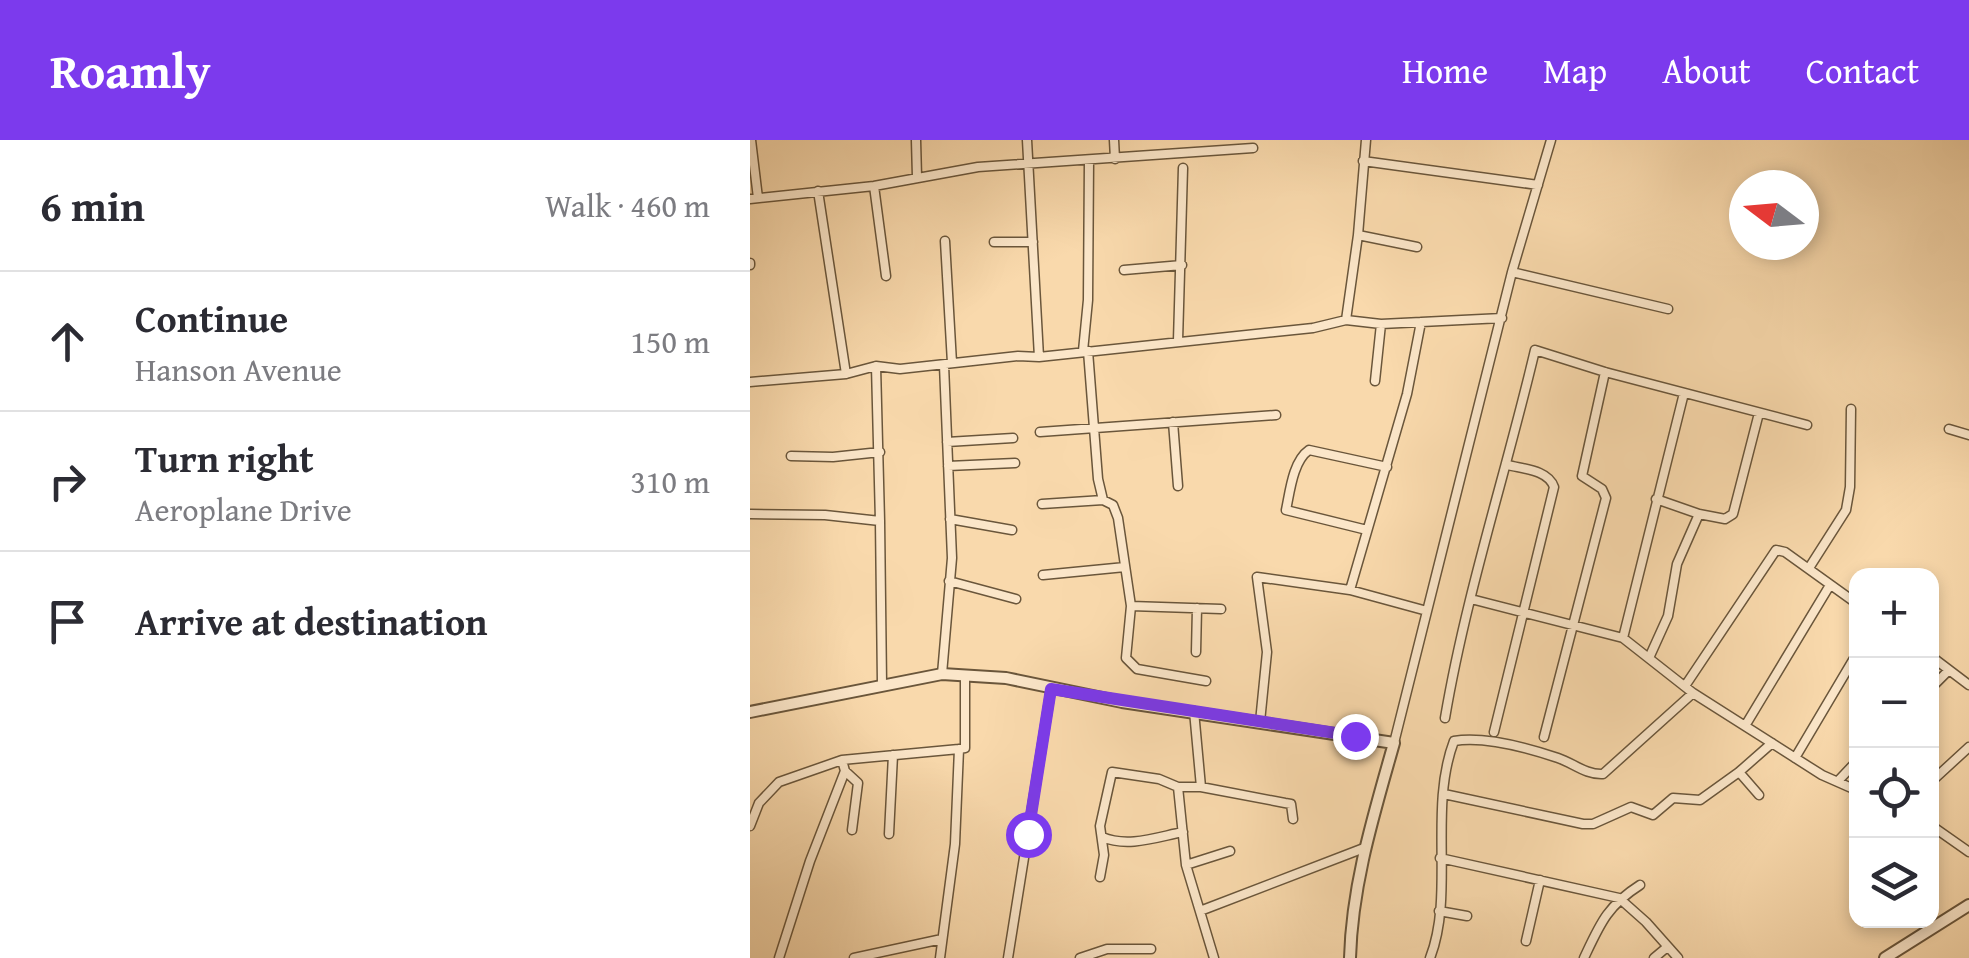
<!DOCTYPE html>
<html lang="en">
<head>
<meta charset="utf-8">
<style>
	:root { --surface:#fff; --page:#f7f7f7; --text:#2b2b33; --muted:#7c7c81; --line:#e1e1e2; --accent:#7c3aed }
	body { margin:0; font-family:"Gentium Book Plus",serif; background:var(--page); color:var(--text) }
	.controls { position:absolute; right:30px; bottom:30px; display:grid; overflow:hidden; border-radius:20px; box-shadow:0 5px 15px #0003 }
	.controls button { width:90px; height:90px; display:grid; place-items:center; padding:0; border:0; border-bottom:2px solid var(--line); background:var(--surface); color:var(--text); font:50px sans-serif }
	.compass { position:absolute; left:979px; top:30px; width:90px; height:90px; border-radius:50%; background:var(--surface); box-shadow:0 5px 15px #0003; rotate:286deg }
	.stop { position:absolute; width:30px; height:30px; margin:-22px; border:8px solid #7c3aed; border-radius:50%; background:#fff }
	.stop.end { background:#7c3aed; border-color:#fff; box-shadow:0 2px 10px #0008 }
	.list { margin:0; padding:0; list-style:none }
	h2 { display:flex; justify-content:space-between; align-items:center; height:130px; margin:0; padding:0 40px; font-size:42px }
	h2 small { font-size:32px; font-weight:400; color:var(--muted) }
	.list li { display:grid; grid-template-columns:65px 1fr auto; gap:30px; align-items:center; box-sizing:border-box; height:140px; padding:0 40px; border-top:2px solid var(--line) }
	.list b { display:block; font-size:38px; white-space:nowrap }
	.list p { margin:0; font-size:32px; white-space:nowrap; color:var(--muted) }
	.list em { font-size:32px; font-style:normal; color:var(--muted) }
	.icon { flex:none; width:55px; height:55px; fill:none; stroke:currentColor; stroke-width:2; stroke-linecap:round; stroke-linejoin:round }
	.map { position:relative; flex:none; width:1219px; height:818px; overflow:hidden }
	header { display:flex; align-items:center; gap:60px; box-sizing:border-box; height:140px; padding:0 50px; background:var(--accent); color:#fff }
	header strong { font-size:48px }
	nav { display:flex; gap:55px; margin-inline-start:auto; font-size:35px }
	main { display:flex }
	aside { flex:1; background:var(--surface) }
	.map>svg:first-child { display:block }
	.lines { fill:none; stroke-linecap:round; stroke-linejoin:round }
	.minor-casing { stroke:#6a563b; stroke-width:11 }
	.tertiary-casing { stroke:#6a563b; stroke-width:14 }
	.minor { stroke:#fbe6c9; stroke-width:8 }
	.tertiary { stroke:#fbe6c9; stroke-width:10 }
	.route { stroke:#7c3aed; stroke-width:12 }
</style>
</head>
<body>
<header>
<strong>Roamly</strong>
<nav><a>Home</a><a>Map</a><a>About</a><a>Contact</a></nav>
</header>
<main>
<aside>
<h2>6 min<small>Walk · 460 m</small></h2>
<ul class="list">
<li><svg class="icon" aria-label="ahead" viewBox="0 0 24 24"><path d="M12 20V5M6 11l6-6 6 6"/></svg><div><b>Continue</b><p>Hanson Avenue</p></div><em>150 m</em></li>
<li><svg class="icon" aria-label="right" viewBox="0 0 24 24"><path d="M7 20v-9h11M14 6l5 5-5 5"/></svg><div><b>Turn right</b><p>Aeroplane Drive</p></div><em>310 m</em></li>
<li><svg class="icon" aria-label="arrive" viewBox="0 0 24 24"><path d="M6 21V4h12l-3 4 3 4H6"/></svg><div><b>Arrive at destination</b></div></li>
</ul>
</aside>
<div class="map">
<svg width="1219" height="818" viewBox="0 0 1219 818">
	<rect width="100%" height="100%" fill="#f9d9ac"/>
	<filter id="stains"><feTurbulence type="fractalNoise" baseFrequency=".002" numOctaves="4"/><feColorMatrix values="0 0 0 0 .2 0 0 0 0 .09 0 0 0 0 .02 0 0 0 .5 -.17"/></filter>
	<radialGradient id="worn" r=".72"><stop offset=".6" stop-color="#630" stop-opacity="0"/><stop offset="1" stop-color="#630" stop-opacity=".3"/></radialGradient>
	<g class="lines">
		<defs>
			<path id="minor" d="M1 0 8 58
				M166 0 167 37
				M277 0 289 217
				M364 0 365 19
				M613 21 788 45
				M124 46 136 136
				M68 51 96 234
				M0 59 124 46 228 27 503 8
				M608 95 667 107
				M195 101 202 223
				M244 102H283
				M0 123V125
				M374 130 432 125
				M762 132 918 169
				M596 180 608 95 616 0
				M428 201 433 28
				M333 211 338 160 339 20
				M338 211 348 339 353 360 363 365 368 378 381 466 376 518 387 529 456 541
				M625 241 631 184
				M0 242 96 234 126 226 150 229 268 216 289 217 563 188 596 180 631 184 752 178
				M423 282 428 346
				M1199 289 1219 295
				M290 292 526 275
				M197 302 263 298
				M41 316 83 317 130 312
				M198 326 265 323
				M906 359 949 374 975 379 983 374 1009 273
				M292 364 353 360
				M0 374 75 375 130 381 126 226
				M200 379 262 390
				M130 381 132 544
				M617 390 536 370C540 351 543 321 559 310L637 327
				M1059 428 1096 370 1100 347 1101 269
				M293 435 375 427
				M199 441 266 459
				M600 450 657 254 671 182
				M721 459 873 498 943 553 1072 635 1106 650
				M381 466 471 469
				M873 498 934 253
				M446 512 447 468
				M1182 517 1219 545
				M899 518 918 476 927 424 949 374
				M192 534 202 418 194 225
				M935 546 1026 410 1035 412 1106 463
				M1182 547 1199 530
				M444 571 451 647
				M695 578C716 454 756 333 785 210L855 232 1057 285
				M510 582 517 512 507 437 600 450 677 471
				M995 586 1080 445
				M744 592 804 347C798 330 774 329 758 325
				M794 597 856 358 852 349 832 336 855 232
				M644 603 762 132 801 0
				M1045 618 1106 515
				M95 631 108 643 102 690
				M1088 641 1106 622
				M1182 641 1219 607
				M428 647 436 725 464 818
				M694 654 833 684H843L881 667 903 675 923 658 950 660 989 632
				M1009 655 989 632 1022 603
				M0 686 9 663 29 642 92 620 209 609
				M1182 686 1219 712
				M139 694 143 615
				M352 697C378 708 407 697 433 692
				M690 718 869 758 896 782 928 818
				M436 725 480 711
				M350 737 354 715 350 686 362 632 409 639 428 647H451L535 663 541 664 543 679
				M450 771 614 708
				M689 771 717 776
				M776 801 790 740
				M29 818 60 721 95 631 92 620
				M104 818 192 799
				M190 818 205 704 209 609 215 608V535
				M258 818 301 549
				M330 818 357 809H401
				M680 818C705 754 678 669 704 601 734 596 778 608 808 618 823 623 836 635 853 634L943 553
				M834 818C850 784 857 766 890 745
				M904 818 916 808"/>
			<path id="tertiary" d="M0 572 192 534 256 538 372 562 644 603C624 674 602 744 600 818
				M1135 818 1219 765"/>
		</defs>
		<use href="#minor" class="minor-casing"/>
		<use href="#tertiary" class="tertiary-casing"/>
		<use href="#minor" class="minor"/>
		<use href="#tertiary" class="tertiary"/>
	</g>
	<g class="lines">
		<path class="route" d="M278 694 301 549 605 596"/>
	</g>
	<rect width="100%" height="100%" filter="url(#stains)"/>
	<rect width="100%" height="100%" fill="url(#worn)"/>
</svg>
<div class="controls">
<button>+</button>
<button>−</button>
<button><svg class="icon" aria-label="locate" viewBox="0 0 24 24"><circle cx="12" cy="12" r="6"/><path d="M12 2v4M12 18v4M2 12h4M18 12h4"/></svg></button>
<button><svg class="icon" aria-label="layers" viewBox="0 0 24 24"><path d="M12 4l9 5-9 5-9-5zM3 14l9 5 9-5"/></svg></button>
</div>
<svg class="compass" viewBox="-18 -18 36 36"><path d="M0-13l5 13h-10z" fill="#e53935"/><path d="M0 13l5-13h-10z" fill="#7c7c81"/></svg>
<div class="stop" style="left:278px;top:694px"></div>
<div class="stop end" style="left:605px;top:596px"></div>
</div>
</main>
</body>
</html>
